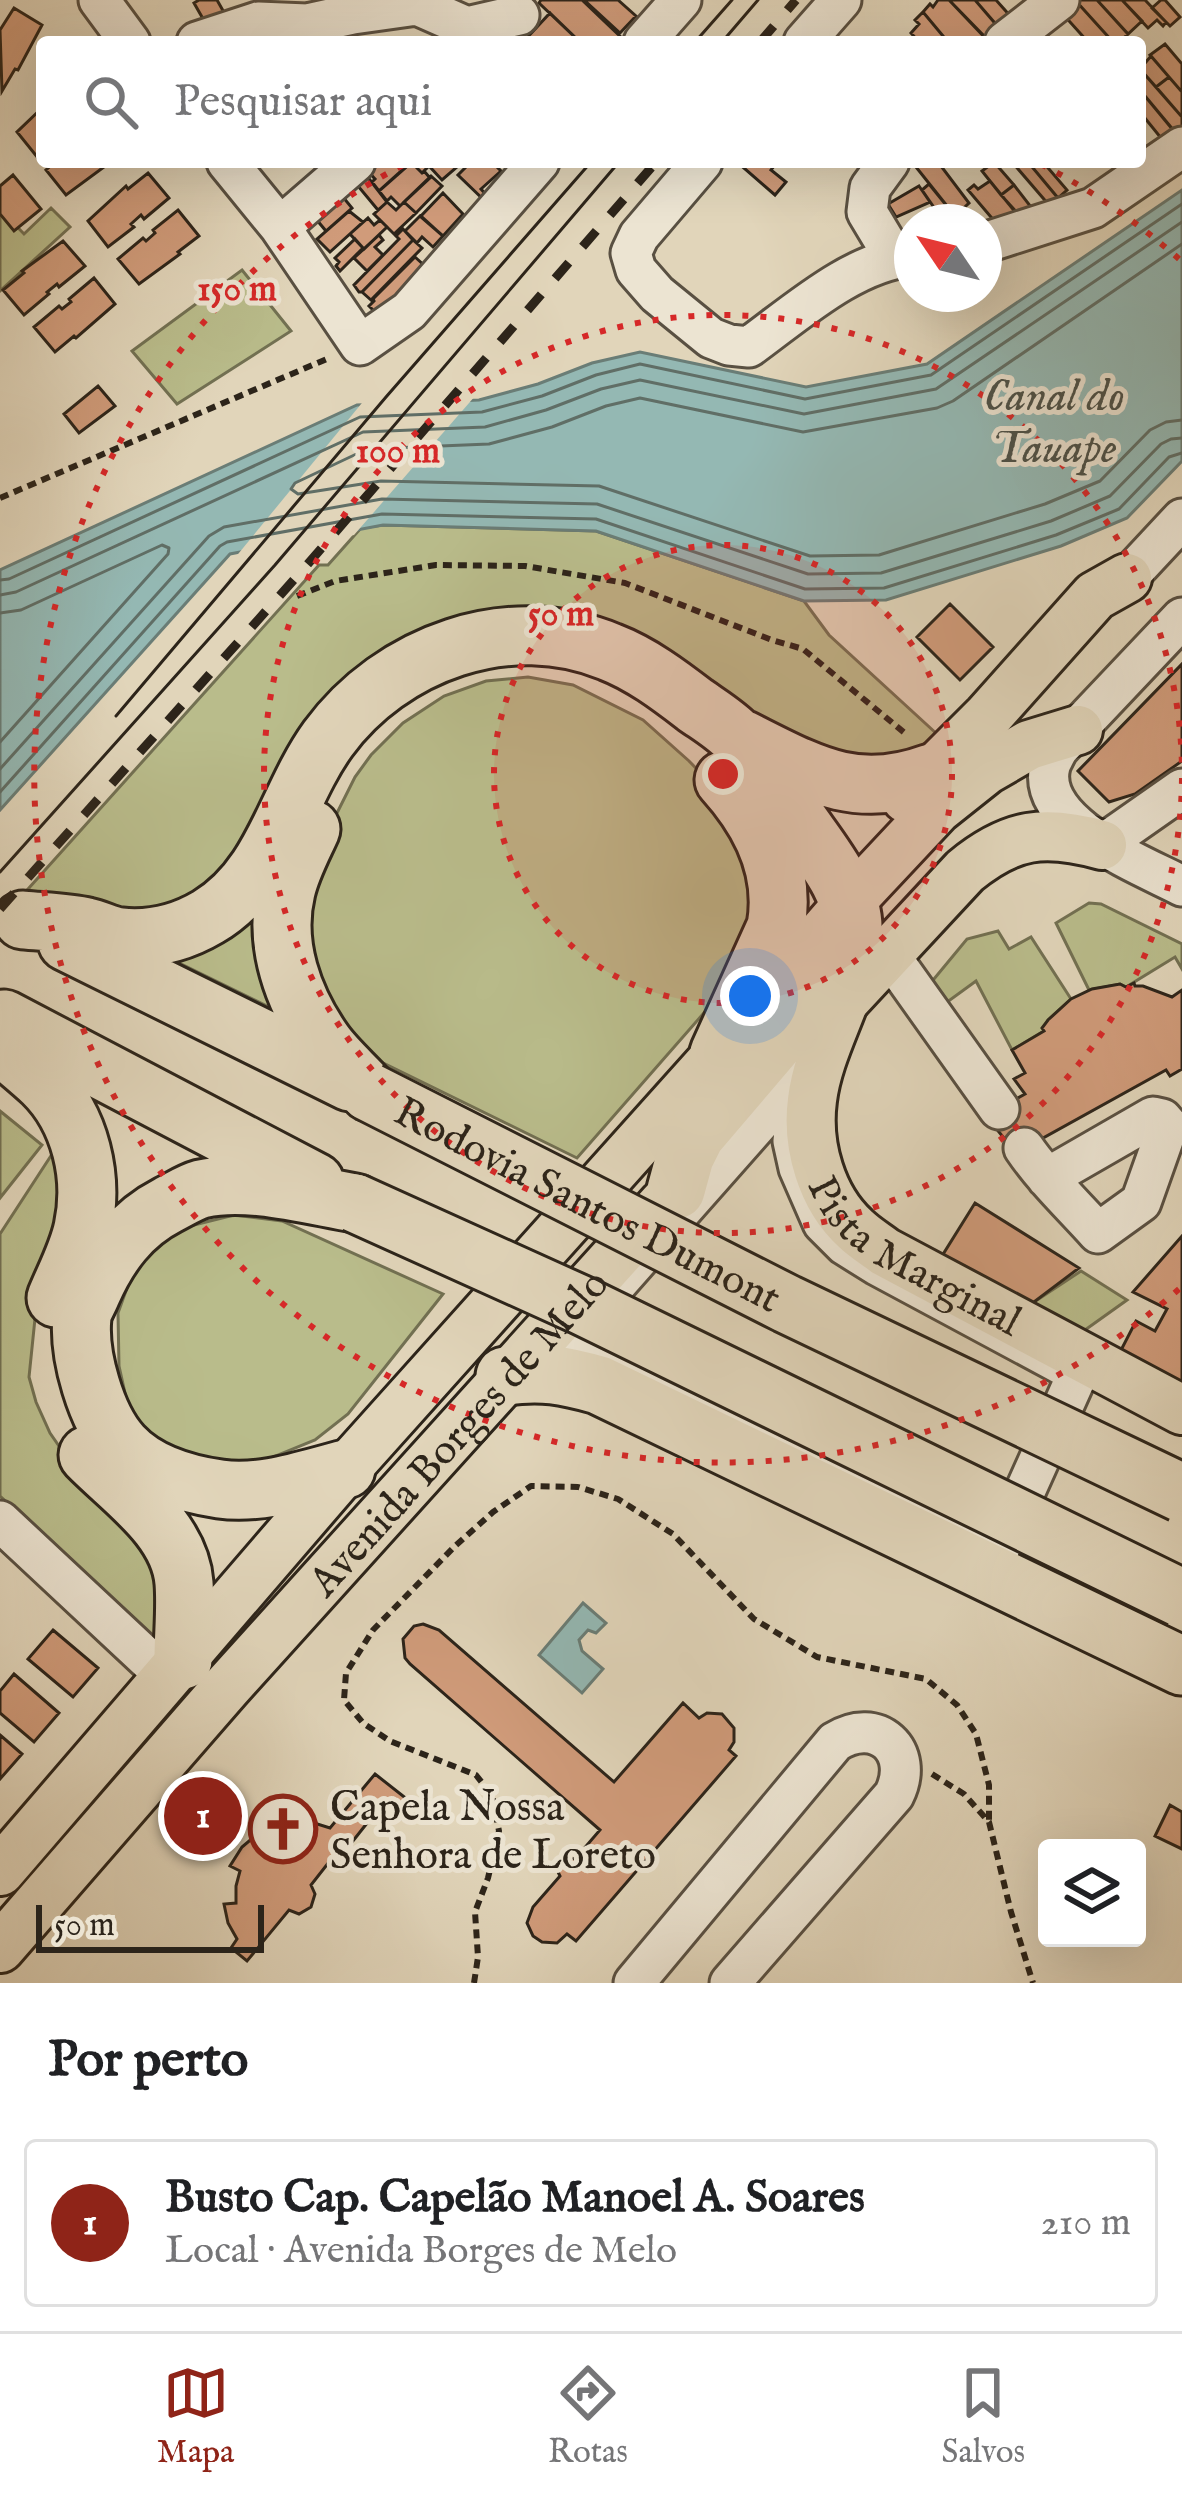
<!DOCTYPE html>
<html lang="pt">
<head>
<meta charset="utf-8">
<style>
	:root { --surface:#fff; --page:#f2f2f2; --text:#202124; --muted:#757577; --line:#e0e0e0; --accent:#8f2418 }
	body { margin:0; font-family:"IM FELL English",serif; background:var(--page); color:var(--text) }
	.controls { position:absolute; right:36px; bottom:36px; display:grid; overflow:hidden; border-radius:12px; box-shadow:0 12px 48px #0002 }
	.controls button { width:108px; height:108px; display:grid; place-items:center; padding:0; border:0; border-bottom:3px solid var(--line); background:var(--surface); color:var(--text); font:60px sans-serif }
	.compass { position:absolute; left:894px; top:204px; width:108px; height:108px; border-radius:50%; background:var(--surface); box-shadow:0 12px 48px #0002; rotate:305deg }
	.scale { position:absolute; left:36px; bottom:30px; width:228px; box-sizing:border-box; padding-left:12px; border:6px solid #2c241a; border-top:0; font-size:33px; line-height:42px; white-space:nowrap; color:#2c241a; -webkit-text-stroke:9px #ece4d2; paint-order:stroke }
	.you { position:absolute; left:750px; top:996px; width:42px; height:42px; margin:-30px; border:9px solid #fff; border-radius:50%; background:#1a73e8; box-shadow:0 0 0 18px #1a73e833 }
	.badge { display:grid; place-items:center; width:78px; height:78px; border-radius:50%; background:var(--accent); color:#fff; font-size:39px; font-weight:700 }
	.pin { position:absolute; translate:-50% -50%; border:6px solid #fff; box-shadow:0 3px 12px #0006 }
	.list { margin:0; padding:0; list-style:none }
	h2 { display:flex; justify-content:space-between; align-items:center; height:156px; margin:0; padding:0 48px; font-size:51px }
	h2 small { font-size:39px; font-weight:400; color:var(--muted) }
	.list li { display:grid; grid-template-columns:78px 1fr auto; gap:36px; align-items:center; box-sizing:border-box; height:168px; margin:0 24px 24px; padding:0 24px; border:3px solid var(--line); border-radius:12px }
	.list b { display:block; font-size:45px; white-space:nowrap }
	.list p { margin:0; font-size:39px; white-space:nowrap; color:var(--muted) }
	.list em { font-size:39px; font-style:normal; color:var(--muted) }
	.icon { flex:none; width:66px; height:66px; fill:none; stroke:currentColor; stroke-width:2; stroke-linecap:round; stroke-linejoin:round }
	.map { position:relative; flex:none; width:1182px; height:1983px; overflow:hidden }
	.search { position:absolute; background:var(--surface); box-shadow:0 12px 48px #0002; left:36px; right:36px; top:36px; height:132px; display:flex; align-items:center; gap:30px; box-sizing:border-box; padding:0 42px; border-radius:12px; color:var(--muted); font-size:45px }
	.sheet { height:348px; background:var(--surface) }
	nav { display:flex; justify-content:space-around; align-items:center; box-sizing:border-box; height:168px; border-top:3px solid var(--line); background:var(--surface); font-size:33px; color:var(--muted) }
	nav a { display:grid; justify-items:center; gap:6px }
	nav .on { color:var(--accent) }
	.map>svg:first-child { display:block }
	.green { fill:#b9bc8b; stroke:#727052; stroke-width:3 }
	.water { fill:#94b8b3; stroke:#6a7d76; stroke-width:3 }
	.pier { fill:#e1d5ba }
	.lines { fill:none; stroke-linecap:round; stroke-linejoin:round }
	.shore { stroke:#606e66; stroke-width:3 }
	.building { fill:#d09b7a; stroke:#2c241a; stroke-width:3 }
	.minor-casing { stroke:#595042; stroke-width:45 }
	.major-casing { stroke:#2c241a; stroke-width:54 }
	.highway-casing { stroke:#2c241a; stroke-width:63 }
	.path { stroke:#2c241a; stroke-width:6; stroke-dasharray:9 6; stroke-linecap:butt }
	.minor { stroke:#ece4d2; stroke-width:39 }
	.major { stroke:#e1d5ba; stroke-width:48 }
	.highway { stroke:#e1d5ba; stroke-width:57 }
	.tram { stroke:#2c241a; stroke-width:3 }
	.rail { stroke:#2c241a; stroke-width:9; stroke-dasharray:21 21; stroke-linecap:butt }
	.highway-bridge-casing { stroke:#2c241a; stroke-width:63; stroke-linecap:butt }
	.highway-bridge { stroke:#e1d5ba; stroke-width:57 }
	.ring { fill:none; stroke:#d62828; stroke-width:6; stroke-dasharray:6 12 }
	.labels { text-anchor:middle; stroke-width:10; stroke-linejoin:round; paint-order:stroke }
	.street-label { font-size:42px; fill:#2c241a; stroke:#ece4d2 }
	.poi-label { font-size:42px; fill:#2c241a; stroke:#ece4d2; text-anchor:start }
	.water-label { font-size:45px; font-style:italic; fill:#4b5048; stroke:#ece4d2 }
	.centre { fill:#d62828; stroke:#ece4d2; stroke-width:6 }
	.ring-label { font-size:36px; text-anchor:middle; font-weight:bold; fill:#d62828; stroke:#ece4d2; stroke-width:10; stroke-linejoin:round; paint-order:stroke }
</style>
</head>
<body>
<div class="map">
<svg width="1182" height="1983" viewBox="0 0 1182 1983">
	<rect width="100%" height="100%" fill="#e1d5ba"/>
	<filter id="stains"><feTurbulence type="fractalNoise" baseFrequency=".00167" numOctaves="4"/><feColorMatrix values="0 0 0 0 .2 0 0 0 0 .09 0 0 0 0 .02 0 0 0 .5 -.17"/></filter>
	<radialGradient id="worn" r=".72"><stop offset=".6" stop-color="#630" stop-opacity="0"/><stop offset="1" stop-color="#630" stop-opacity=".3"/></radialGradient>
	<path class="green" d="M51 208 70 227 0 291V209L24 234Z
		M242 270 291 331 177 404 132 351Z
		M383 525 596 531 804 601 829 635 938 735 904 770 848 769 559 625 318 725 325 837 355 777 371 755 403 723 444 696 486 681 528 677 573 685 643 720 689 761 717 790 767 896 738 974 577 1158 28 889 319 565H328L361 528Z
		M1089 903 1101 904 1182 944V969L1175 957 1126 987 1120 984 1089 990 1056 923Z
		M998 931 1009 949 1031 937 1071 999 1048 1020 1044 1031 1012 1050 976 981 939 1008 929 985 967 939Z
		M0 1111 42 1145 0 1198Z
		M58 1145 67 1184 37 1299 29 1377 36 1402 50 1433 77 1472 167 1567 171 1624 154 1638 0 1496V1234Z
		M234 1215 282 1221 443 1294 348 1414 315 1440 246 1468 160 1447 129 1411 119 1366 118 1313 136 1263 182 1228Z
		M1081 1271 1127 1300 1078 1335 1025 1308Z"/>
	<path class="water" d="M1182 190V461L1127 518 1061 546 886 600 804 601 596 531 383 525 230 554 0 810V570L357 405 479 400 538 384 592 363 640 352 806 387 927 364Z
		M583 1603 606 1623 596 1633 588 1630 579 1640 582 1651 603 1669 582 1693 539 1655Z"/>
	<path class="pier" d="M476 395 354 535 234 559 366 398Z"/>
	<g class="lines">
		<path class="shore" d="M1182 244 953 401 937 408 803 432 640 398 606 406 552 427 489 444 367 449 295 483 291 489 298 494 381 481 599 486 810 556 879 555 1045 504 1100 481 1150 430 1166 422 1182 420
			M0 580 9 579 360 417 482 412 542 396 596 375 640 364 805 399 931 375 1182 204
			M0 595 16 592 363 432 485 427 546 410 601 389 640 380 804 414 936 389 1182 222
			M0 613 21 610 162 545 169 548 168 554 0 742
			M0 769 209 536 224 527 382 499 597 504 808 574 881 573 1051 521 1110 496 1161 444 1171 439 1182 438
			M0 792 220 546 227 542 382 514 596 519 805 589 884 588 1056 535 1119 509 1169 457 1182 453"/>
	</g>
	<path class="building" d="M199 0H217L230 23 210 31 194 3Z
		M541 0H582L626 42H580L539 3Z
		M584 0H618L636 16 620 33Z
		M938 0H949L989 42H948L923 12 930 4 933 7Z
		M949 0H975L1000 29 988 40Z
		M975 0H996L1012 18 1000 29Z
		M1075 0H1097L1128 34 1119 42H1113Z
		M1075 0 1113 42H1088L1061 12Z
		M1097 0H1122L1142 21 1128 34Z
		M1122 0H1145L1166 22 1163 26 1157 20 1148 28Z
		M1161 0H1165L1180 17 1170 26 1152 8Z
		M14 8 42 25 18 70 15 69 2 91 0 30Z
		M923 12 948 42H919L911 33 919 24 915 20Z
		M550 13 580 42H523Z
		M1165 44 1182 64V92L1150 55Z
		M1151 56 1169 77 1156 87 1140 69Z
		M1140 69 1182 117V128L1175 132 1140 90Z
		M1169 77 1182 92V117L1156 87Z
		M1140 90 1173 130 1161 138 1140 112Z
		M42 108V154L38 158 17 132Z
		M55 162H108V164L66 195 46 170Z
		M370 162H412L379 191 372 182 375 179 364 167Z
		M411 162 422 173 424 171 430 178 400 206 391 197 387 201 379 191Z
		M411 162H452L457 167 442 180 429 166 422 173Z
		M471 162H492L501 171 481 189 490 199 486 202 458 175Z
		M737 162H777L771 170 786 182 775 195Z
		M912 162H938L969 203 955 216Z
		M994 162 1014 185 1001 195 982 171Z
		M1012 162H1028L1059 199 1049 205Z
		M1028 162H1043L1067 190 1058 198Z
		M363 171 387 202 378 210 353 180Z
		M148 173 169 198 144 219 141 215 131 224 134 227 108 247 88 221 126 186 128 189Z
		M13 175 41 209 14 231 0 214V186Z
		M431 176 442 186 416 213 404 202Z
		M990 181 1021 219 1002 230 968 190 974 185 978 189Z
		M929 184 955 216 960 222H944L922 190Z
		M1014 185 1031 207 1020 216 1001 195Z
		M334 186 352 208 326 231 316 219Z
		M919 186 930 202 896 217 888 204Z
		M443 193 463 214 443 236 421 216Z
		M387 202 396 210 404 202 416 213 394 234 374 214Z
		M178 210 199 236 178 252 180 254 139 284 118 259 143 238 146 241 155 233 153 230Z
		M349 211 363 222 330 252 317 239Z
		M420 216 443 236 433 247 422 237 417 243 405 231Z
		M368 218 374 225 380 220 387 227 364 249 350 234Z
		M403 229 413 240 362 292H359L354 285 399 239 396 236Z
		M379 235 383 240 375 247 383 255 367 271 354 258Z
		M355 239 363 248 340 271 336 266 339 262 335 258Z
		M413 240 422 248 371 300 362 292Z
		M63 241 85 266 59 287 57 284 47 292 49 294 24 315 3 290 24 273 22 271Z
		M415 257 426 267 385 309 381 306 375 312 369 306 374 301 373 299Z
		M94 278 115 304 76 338 74 336 55 352 34 327 59 306 62 309 71 302 69 299Z
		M98 386 115 406 79 433 64 414Z
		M950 604 993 647 960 680 917 637Z
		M1182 664V761L1135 794 1109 802 1078 771Z
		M1134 983 1135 986H1143L1172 997 1182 990V1069L1170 1076 1166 1070 1016 1153 986 1116 1025 1094 1014 1079 1025 1073 1012 1050 1044 1031 1042 1028 1048 1020 1071 999 1092 989 1120 984 1126 987Z
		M975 1203 1079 1268 1026 1308 937 1264Z
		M1182 1236V1385L1119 1354 1136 1321 1155 1331 1167 1309 1133 1292Z
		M423 1624 439 1630 614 1782 683 1703 699 1718 707 1713 722 1714 734 1728V1742L729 1750 736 1756 576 1941 567 1934 557 1943 542 1942 533 1936 527 1923 533 1907 560 1876 556 1868 558 1862 566 1857 575 1859 600 1830 410 1664 405 1658 403 1639 414 1626Z
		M53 1630 98 1668 73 1697 28 1659Z
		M14 1674 59 1713 34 1742 0 1713V1691Z
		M0 1735 22 1754 0 1779Z
		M375 1774 417 1807 405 1821 383 1803 345 1851 340 1848 311 1885 315 1894 311 1907 299 1914 289 1910 247 1961 231 1948 237 1939 228 1923 224 1904 236 1903V1886L240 1871 230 1866 242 1847 255 1836 261 1845 276 1836 292 1833V1821L311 1822 330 1828Z
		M1170 1805 1182 1812V1849L1155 1836Z"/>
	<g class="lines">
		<defs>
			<path id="minor" d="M99 0 130 42
				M197 42 258 22 307 24 353 14 417 5 467 27 519 15
				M644 42 681 0
				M804 42 841 0
				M1005 42 1059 0
				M227 162 280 227 360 345 409 311 539 162
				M702 162 639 236 631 253 636 270 657 294 711 338 729 345 749 347C796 313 853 261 912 256
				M889 162 870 188 867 212 894 257
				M280 227 355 162
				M984 243 1093 208 1182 147
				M1127 578 1182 519
				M1182 618 1058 749C1057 751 1050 764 1050 766 1035 824 1144 866 1182 886
				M1102 845 1182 789
				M888 953 999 1109
				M800 1076 793 1141 799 1168 823 1223 845 1245 877 1265 1078 1373 997 1554 565 1342Z
				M1024 1148C1045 1179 1073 1205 1098 1233L1141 1202 1168 1126 1162 1119 1153 1117 1047 1178
				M0 1521 168 1678
				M634 1983 835 1742C877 1715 916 1751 894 1795L730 1983"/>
			<g id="major">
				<path d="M906 798 988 716 1095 596 1127 578"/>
				<path id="s1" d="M844 1001C832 1033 816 1066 812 1100 806 1145 821 1198 855 1229 864 1238 876 1245 885 1252L1182 1410"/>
				<path d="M821 1026 965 871C1011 833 1045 829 1102 845"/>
				<path d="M0 1871 346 1469 719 1053 848 904 937 809 986 770 1029 745 1078 730"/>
				<path id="s2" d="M0 1948 226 1688 663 1204"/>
			</g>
			<path id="highway" d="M742 739C810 773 855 801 931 773
				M311 829C302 849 291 869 286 891 273 944 293 999 324 1043 337 1061 355 1076 369 1092
				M23 920C44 922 66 922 87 927 98 929 109 936 121 937 152 940 181 933 208 917 274 878 286 797 328 739 391 653 509 610 610 652 641 664 669 685 695 705 709 715 726 725 738 738 760 762 779 792 797 818 818 849 855 891 853 931 852 948 838 965 829 979L696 1135 685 1157 676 1190
				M67 942 350 1082
				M4 1019 315 1182
				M0 1045C14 1057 29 1069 43 1082 81 1119 94 1178 83 1228 78 1252 65 1276 56 1298
				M719 1053 776 927C786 871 761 821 724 780
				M505 1376C542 1371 564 1375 599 1385L1182 1666
				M88 1455C123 1491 180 1528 184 1583 186 1608 183 1635 183 1660
				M346 1469C306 1479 262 1495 220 1489 186 1484 146 1472 122 1446 96 1418 78 1355 82 1317 83 1309 89 1300 92 1292 109 1254 131 1224 168 1205 178 1200 190 1192 201 1189 247 1178 308 1195 355 1203"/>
		</defs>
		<use href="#minor" class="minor-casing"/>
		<use href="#major" class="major-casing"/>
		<use href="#highway" class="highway-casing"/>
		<path class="path" d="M0 498 329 358
			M297 596 335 581 436 565 525 566 625 583 772 640 803 649 906 734
			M932 1774 964 1794 989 1822 1011 1912 1033 1983
			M474 1983 478 1957 475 1912 488 1878 499 1831 492 1795 476 1775 390 1741 363 1723 344 1700 346 1673 373 1630 455 1546 493 1512 531 1486 578 1487 618 1499 673 1534 754 1619 817 1657 926 1679 957 1705 976 1734 989 1785V1822"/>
		<use href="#minor" class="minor"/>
		<use href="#major" class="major"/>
		<use href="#highway" class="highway"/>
		<path class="tram" d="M695 42 732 0
			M722 42 758 0
			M116 716 386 397 591 162
			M0 872 275 565 619 162"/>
		<path class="rail" d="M760 42 796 0
			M0 909 307 565 656 162"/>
		<defs>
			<g id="highway-bridge">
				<path id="s3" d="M369 1092 787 1304 1182 1493"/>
				<path d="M355 1203 581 1305 1181 1598"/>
			</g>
		</defs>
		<use href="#highway-bridge" class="highway-bridge-casing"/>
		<use href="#highway-bridge" class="highway-bridge"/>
	</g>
	<circle cx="723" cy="774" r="229" fill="#d62828" fill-opacity=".12"/>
	<g class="ring">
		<circle cx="723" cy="774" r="229"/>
		<path d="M1182 778A459 459 0 1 1 1182 770"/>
		<path d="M1179 1289A688 688 0 1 1 405 164M1041 164A688 688 0 0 1 1179 259"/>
	</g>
	<defs>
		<symbol id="church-ring" viewBox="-11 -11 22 22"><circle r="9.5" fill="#ece4d2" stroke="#8f2418" stroke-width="1.5"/><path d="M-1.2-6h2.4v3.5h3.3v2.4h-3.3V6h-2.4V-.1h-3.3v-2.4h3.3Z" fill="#8f2418"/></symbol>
	</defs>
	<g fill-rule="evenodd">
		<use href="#church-ring" x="245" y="1791" width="76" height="76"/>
	</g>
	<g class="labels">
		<g class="street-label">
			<text dy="15" stroke="none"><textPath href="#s3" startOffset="246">Rodovia Santos Dumont</textPath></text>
			<text dy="15" stroke="none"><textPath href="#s1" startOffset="309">Pista Marginal</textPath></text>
			<text dy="15" stroke="none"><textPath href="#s2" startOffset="690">Avenida Borges de Melo</textPath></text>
		</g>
		<g class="poi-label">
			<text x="330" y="1820">Capela Nossa<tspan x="330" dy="48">Senhora de Loreto</tspan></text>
		</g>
		<g class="water-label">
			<text x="1054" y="410">Canal do<tspan x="1054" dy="52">Tauape</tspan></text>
		</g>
	</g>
	<circle cx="723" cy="774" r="18" class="centre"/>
	<g class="ring-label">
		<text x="237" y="300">150 m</text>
		<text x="398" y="462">100 m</text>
		<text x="561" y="625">50 m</text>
	</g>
	<rect width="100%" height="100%" filter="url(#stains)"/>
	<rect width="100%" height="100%" fill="url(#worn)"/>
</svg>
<div class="controls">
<button><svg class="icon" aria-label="layers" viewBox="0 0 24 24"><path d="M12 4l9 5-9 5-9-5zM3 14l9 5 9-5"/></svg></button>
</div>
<svg class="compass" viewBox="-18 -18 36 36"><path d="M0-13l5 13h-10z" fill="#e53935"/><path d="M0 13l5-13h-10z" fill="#757577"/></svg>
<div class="scale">50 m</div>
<div class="you"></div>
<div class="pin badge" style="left:203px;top:1816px">1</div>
<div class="search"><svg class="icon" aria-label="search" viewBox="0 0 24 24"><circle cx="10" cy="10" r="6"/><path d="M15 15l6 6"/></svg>Pesquisar aqui</div>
</div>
<section class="sheet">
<h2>Por perto<small></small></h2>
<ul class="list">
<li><span class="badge">1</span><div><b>Busto Cap. Capelão Manoel A. Soares</b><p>Local · Avenida Borges de Melo</p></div><em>210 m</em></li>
</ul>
</section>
<nav>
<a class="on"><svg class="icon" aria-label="map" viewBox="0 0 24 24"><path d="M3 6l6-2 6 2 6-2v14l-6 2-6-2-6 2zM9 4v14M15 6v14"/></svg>Mapa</a>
<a><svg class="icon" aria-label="directions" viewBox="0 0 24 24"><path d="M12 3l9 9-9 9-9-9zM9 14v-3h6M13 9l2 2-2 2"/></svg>Rotas</a>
<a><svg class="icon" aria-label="saved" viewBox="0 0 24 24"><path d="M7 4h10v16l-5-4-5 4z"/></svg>Salvos</a>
</nav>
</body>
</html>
